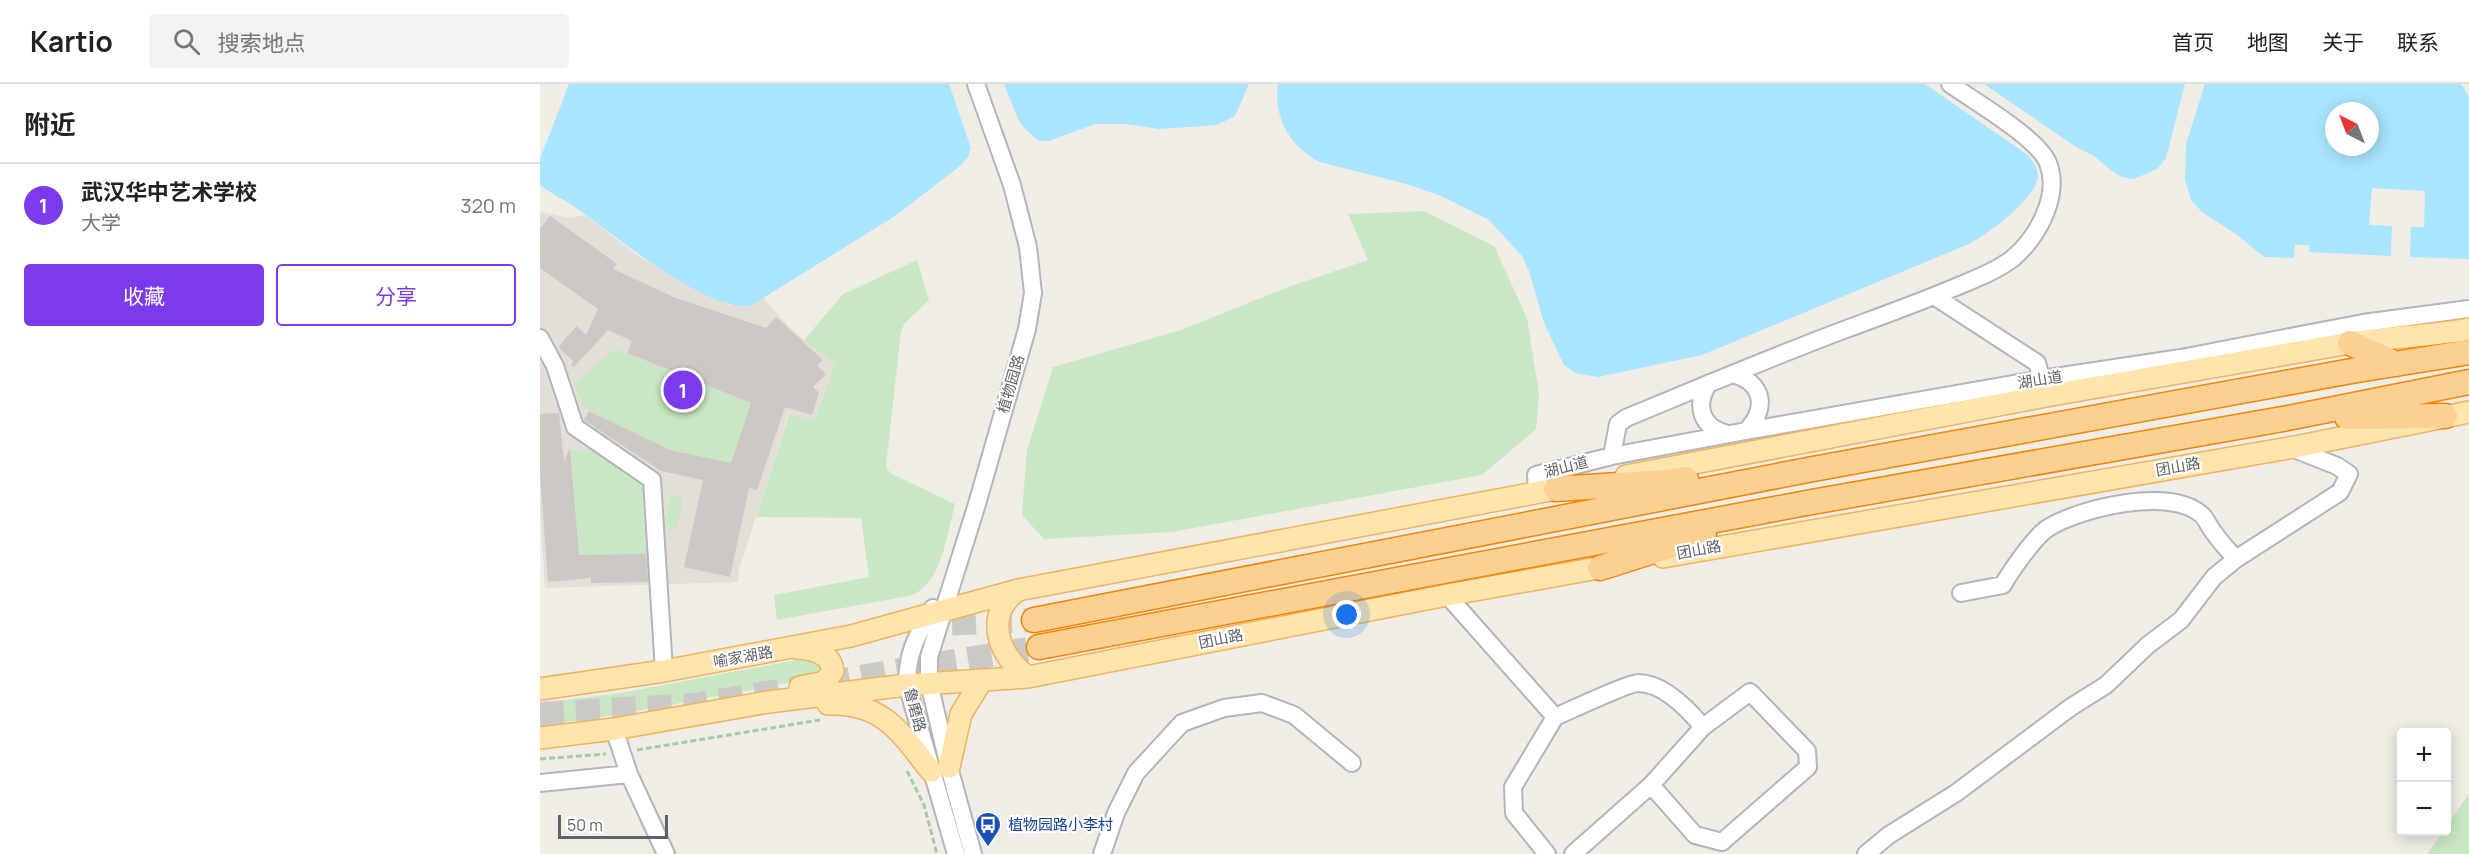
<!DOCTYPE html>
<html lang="zh">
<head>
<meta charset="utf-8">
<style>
	:root { --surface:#fff; --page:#f2f2f2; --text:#222; --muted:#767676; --line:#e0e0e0; --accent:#7c3aed }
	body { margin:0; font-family:Manrope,"Noto Sans SC",sans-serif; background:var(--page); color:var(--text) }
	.controls { position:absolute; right:18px; bottom:18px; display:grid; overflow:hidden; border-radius:6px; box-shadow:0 3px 15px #0003 }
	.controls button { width:54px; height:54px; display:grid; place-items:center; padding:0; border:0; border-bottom:2px solid var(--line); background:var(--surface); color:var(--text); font:30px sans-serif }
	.compass { position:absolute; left:1785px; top:18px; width:54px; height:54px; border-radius:50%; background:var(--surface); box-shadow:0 3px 15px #0003; rotate:318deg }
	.scale { position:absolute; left:18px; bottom:15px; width:110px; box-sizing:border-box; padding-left:6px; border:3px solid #5e6367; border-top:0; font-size:16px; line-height:21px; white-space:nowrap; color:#5e6367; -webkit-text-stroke:4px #fff; paint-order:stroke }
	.you { position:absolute; left:807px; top:531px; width:21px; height:21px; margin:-15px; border:4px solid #fff; border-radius:50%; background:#1a73e8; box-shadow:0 0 0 9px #1a73e833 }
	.badge { display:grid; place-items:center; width:39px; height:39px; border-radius:50%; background:var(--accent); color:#fff; font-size:20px; font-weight:700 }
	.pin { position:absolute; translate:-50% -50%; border:3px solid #fff; box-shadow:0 2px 6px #0006 }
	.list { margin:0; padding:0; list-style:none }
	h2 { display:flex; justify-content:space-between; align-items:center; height:78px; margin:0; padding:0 24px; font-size:26px }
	h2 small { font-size:20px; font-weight:400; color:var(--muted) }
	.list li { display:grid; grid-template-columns:39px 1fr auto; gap:18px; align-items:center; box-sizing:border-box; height:84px; padding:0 24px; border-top:2px solid var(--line) }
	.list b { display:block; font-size:22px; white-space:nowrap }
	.list p { margin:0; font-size:20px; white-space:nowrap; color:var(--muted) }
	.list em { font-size:20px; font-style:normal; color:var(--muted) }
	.actions { display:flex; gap:12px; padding:18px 24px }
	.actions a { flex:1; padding:14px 0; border:2px solid var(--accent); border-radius:6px; text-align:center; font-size:21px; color:var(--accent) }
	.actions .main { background:var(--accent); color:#fff }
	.icon { flex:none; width:33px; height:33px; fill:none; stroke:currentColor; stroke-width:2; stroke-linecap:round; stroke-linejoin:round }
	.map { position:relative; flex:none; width:1929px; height:770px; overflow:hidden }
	header { display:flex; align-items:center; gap:36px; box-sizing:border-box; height:84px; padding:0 30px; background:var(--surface); border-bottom:2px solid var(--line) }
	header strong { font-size:28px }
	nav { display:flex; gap:33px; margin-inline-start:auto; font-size:21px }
	.search { width:420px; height:54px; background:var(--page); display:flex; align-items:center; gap:15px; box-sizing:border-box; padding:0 21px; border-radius:6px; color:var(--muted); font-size:22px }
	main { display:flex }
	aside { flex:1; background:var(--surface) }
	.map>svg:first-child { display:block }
	.education { fill:#e3ded8 }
	.green { fill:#c9e7c4 }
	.water { fill:#a9e5fe; fill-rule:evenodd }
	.building { fill:#ccc8c4 }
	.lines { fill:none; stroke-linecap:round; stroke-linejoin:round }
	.highway-tunnel { stroke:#cccac7; stroke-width:24; stroke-dasharray:24 12; stroke-linecap:butt }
	.minor-casing { stroke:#b2b5b9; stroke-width:20 }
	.major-casing { stroke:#f0b260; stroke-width:24 }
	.highway-casing { stroke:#f38504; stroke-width:27 }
	.path { stroke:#a0cda6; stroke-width:3; stroke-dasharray:6 3; stroke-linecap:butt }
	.minor { stroke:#fff; stroke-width:16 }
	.major { stroke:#fee5ae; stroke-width:21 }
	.highway { stroke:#fbd193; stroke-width:24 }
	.labels { text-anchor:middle; stroke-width:4.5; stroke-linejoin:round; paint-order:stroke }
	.street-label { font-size:15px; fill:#5e6367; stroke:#fff }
	.transit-label { font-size:15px; fill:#164399; stroke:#fff; text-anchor:start }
</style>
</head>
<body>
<header>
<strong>Kartio</strong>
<div class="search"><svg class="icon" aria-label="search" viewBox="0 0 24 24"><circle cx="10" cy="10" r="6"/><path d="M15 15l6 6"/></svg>搜索地点</div>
<nav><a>首页</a><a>地图</a><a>关于</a><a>联系</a></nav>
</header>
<main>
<aside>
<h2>附近<small></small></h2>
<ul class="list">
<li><span class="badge">1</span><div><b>武汉华中艺术学校</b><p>大学</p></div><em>320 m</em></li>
</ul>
<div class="actions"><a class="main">收藏</a><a>分享</a></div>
</aside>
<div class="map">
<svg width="1929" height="770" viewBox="0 0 1929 770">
	<rect width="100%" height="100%" fill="#f0ede7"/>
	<path class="education" d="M0 128 30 134 45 131 97 171 156 205 190 221H212L223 213 249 243 295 281 274 337 248 332 199 486 198 498 5 504 0 423Z"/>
	<path class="green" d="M884 127 954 162 987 234 999 310 996 345 942 391 632 448 504 455 482 431 487 366 513 283 641 246 751 202 828 176 808 130Z
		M377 176 389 216 365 239 361 247 346 382 350 389 415 420C407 449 402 502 369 512L237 536 234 511 329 493 321 434 216 433 249 331 274 337 295 281 264 256 303 210Z
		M75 265 211 319 191 379 130 366 44 324 34 299Z
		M31 365 68 371 102 398 106 470 39 472Z
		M130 412 143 414 137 444 124 442Z
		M271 573 283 584 279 593 87 629 0 642V619L81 609Z
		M1929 709V770H1887L1903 748H1906L1907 742Z"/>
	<path class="water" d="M29 0H409L431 64 428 73 420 82 355 132 212 221C171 232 69 147 35 123 24 115 11 110 0 101V75Z
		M464 0H709L695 32 677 41 620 45 585 40H555L509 57H499L484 44 478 35Z
		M738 0H1385L1488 71C1492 77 1498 84 1498 92 1496 115 1448 150 1429 160L1162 271 1058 293 1035 289 1024 281 1004 239 989 187 982 172 949 136 901 112 870 101 780 78C750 63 733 33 738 0Z
		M1444 0H1645L1626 74 1617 85 1594 95 1582 93 1572 87 1554 72 1536 63Z
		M1665 0H1921L1929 13V175L1870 173 1871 143H1884L1885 107 1832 104 1829 141 1852 142 1851 172 1769 168V161H1755L1754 174 1724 173 1696 150 1663 129 1651 116 1645 96 1646 60ZM1794 27H1830V63H1794Z"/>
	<path class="building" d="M10 132 77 180 73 185 136 214 226 244 236 233 283 276 277 282 286 290 273 303 279 309 272 331 245 323 217 406 209 404 190 493 144 483 163 396 121 387 44 336 49 327 130 366 191 379 211 319 87 269 92 257 68 246 34 283 31 281 33 277 18 263 37 242 46 251 58 225 0 184V145Z
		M19 329 24 377 30 364 39 471 106 470 108 498 51 499V494L8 498 0 389V330Z"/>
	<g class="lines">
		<path class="highway-tunnel" d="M376 541 494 536
			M0 630 154 621 499 563"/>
		<defs>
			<path id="minor" d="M1394 212 1497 279 1505 306
				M0 254 15 282 35 343 112 396 124 587
				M1192 290C1224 298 1228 325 1206 347
				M1169 299C1154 321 1161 344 1188 350
				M1072 372 1078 340 1086 334C1160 303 1234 272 1309 244 1347 230 1386 216 1423 200 1440 193 1457 186 1472 175 1497 154 1521 112 1508 79 1498 54 1434 17 1410 0
				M997 408 996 391 1072 372 1206 347 1502 295 1641 274 1823 239 1929 225
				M1421 509 1463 501C1470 488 1496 451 1508 444 1540 424 1631 402 1662 431 1667 436 1670 445 1675 450 1681 459 1689 467 1696 475
				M907 511 1015 633C1029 627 1088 599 1098 599 1123 599 1148 625 1163 643L1210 608 1267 667 1268 683 1182 758 1155 751 1111 701 1163 643
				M393 524C377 552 367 567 367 601L416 770
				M74 645 89 690 126 770
				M0 699 89 690
				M433 770 409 683 389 599V573L437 420 487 245 493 209 488 163 472 101 436 0
				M562 770 576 729 596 689 642 639 684 624 722 619 754 631 812 679
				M1007 770 974 729 973 703 1015 633
				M1033 770 1111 701
				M1326 770 1349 751 1416 709 1531 623 1566 601 1608 561 1641 536 1674 493 1696 475 1800 408 1809 390 1797 382 1759 367 1760 362"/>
			<path id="major" d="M1086 392 1506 312 1810 259C1850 253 1890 252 1929 245
				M1123 473 1760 362 1929 328
				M478 506C443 530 458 572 488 593
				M258 564C273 565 291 569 293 587L285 598 260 603
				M0 605 124 587 311 552 478 506 1032 402
				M288 620C343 618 360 648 391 687
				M0 654 74 645 228 618 367 601 488 593 907 511 1075 481
				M409 683 421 630 442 596"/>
			<path id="highway" d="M1810 259 1856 280
				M1807 333 1905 332
				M1016 405 1126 398 1146 395
				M1060 484 1164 451
				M494 536 1273 385 1817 286 1929 268
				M499 563 1272 418 1748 334 1929 298"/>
		</defs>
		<use href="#minor" class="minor-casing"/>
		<use href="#major" class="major-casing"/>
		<use href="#highway" class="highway-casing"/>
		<path class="path" d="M97 666 280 636
			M0 675 66 670
			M367 687 384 721 397 770"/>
		<use href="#minor" class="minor"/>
		<use href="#major" class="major"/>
		<use href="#highway" class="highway"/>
	</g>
	<defs>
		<symbol id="bus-pin" viewBox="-11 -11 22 30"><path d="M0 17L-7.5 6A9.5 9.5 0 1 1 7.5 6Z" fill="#1a4fb4" stroke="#fff"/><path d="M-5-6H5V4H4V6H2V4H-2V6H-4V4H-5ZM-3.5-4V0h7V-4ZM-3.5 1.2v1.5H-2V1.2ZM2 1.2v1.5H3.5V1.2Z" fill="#fff"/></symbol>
	</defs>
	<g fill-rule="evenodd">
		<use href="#bus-pin" x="433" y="726" width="30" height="40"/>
	</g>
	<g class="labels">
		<g class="street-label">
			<text transform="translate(1500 296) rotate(-9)" y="5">湖山道</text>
			<text transform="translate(471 300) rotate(-74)" y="5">植物园路</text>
			<text transform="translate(1026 383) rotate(-14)" y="5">湖山道</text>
			<text transform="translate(1638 383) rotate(-10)" y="5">团山路</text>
			<text transform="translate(1159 466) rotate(-10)" y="5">团山路</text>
			<text transform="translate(681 555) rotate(-11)" y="5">团山路</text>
			<text transform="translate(203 573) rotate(-10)" y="5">喻家湖路</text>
			<text transform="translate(375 626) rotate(75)" y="5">鲁磨路</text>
		</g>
		<g class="transit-label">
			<text x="468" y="746">植物园路小李村</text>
		</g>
	</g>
</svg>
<div class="controls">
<button>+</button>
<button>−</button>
</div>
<svg class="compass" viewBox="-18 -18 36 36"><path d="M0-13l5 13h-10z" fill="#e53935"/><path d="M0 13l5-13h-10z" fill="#767676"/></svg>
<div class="scale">50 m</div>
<div class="you"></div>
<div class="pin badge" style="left:143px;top:306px">1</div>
</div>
</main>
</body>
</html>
